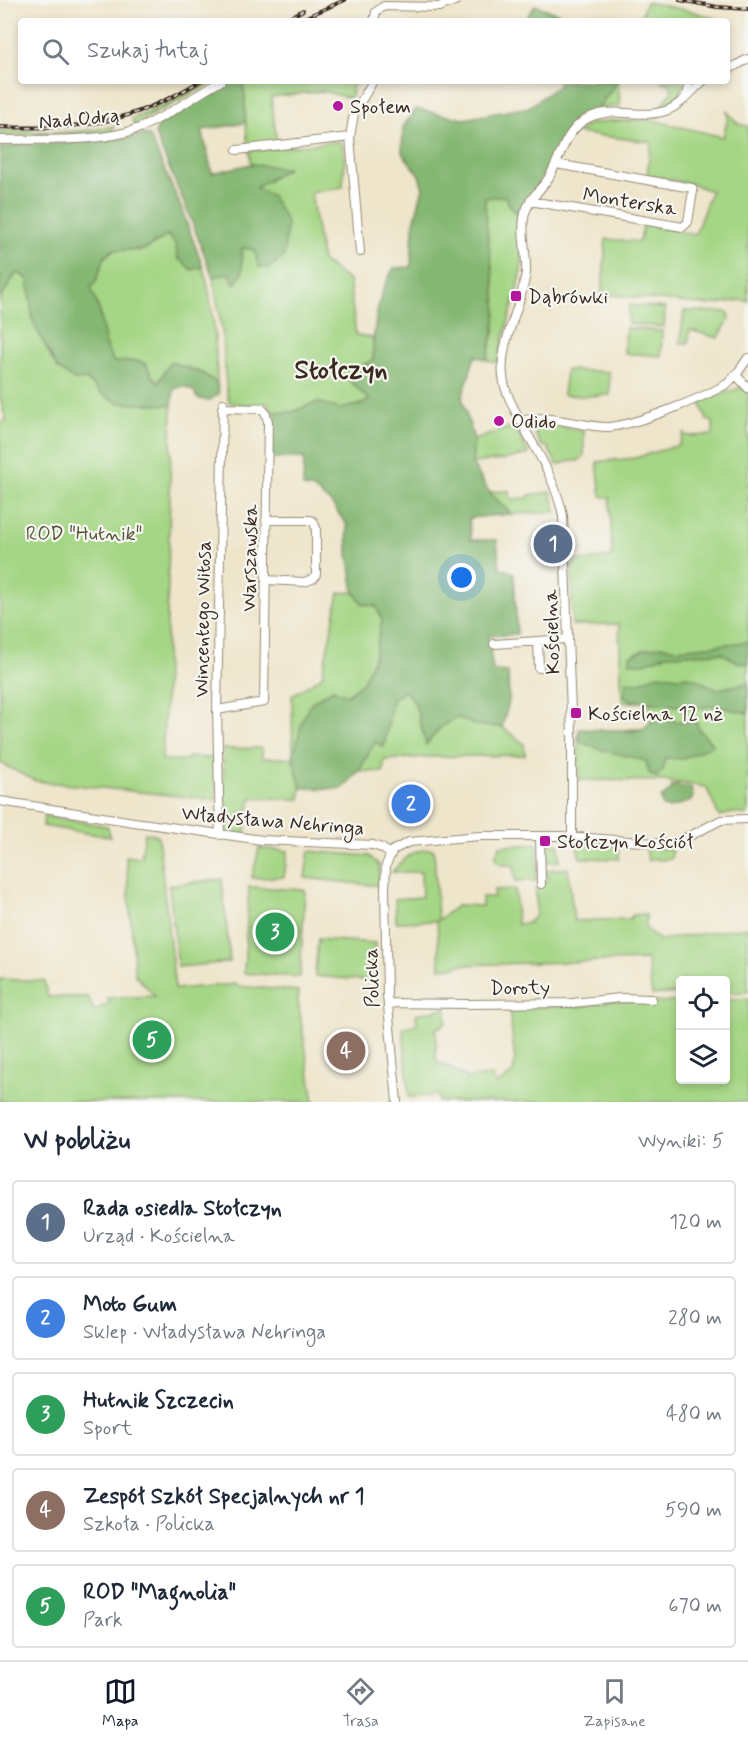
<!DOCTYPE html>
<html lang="pl">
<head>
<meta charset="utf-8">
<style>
	:root { --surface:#fff; --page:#f2f2f3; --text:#1f2937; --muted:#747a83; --line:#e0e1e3; --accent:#111827 }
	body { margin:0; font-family:Mynerve,sans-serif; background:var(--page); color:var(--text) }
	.controls { position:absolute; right:18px; bottom:18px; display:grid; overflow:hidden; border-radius:6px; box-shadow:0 3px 9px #0003 }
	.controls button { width:54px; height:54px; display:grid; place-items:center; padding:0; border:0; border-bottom:2px solid var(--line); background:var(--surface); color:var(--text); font:30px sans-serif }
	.you { position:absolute; left:462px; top:578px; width:21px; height:21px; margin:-15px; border:4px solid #fff; border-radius:50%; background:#1a73e8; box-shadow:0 0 0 9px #1a73e833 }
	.badge { display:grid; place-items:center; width:39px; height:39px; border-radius:50%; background:var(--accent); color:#fff; font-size:20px; font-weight:700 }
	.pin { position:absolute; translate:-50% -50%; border:3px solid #fff; box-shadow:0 2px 6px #0006 }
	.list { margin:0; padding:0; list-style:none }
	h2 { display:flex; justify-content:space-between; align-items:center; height:78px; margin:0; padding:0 24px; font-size:26px }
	h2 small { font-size:20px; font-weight:400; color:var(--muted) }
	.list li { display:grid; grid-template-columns:39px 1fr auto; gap:18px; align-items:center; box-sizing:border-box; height:84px; margin:0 12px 12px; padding:0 12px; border:2px solid var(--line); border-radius:6px }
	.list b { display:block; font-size:22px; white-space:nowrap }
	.list p { margin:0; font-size:20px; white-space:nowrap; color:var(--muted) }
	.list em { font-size:20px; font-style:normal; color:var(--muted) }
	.icon { flex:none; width:33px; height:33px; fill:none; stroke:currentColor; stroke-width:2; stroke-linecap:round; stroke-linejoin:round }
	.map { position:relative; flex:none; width:748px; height:1102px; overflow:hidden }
	.search { position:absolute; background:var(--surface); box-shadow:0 3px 9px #0003; left:18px; right:18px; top:18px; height:66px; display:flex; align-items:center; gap:15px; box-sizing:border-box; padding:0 21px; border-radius:6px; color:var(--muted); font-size:22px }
	.sheet { height:558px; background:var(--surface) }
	nav { display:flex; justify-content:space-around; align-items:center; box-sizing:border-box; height:84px; border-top:2px solid var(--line); background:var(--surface); font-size:16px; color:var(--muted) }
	nav a { display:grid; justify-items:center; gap:3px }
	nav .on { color:var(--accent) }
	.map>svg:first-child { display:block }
	.green { fill:#a5d685; stroke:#708052; stroke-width:1.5 }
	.forest { fill:#84b772; stroke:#607048; stroke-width:1.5 }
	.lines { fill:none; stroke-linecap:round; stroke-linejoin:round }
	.minor-casing { stroke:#948874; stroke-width:10 }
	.minor { stroke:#fff; stroke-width:8 }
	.rail-casing { stroke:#3b2a1e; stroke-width:4 }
	.rail { stroke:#f6f6f2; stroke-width:1.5; stroke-dasharray:4.5; stroke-linecap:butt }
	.poi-dot { fill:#b5179e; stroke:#f6f6f2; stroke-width:2 }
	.labels { text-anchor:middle; stroke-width:4.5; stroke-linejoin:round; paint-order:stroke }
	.poi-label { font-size:20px; fill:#3b2a1e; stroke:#f6f6f2; text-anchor:start }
	.street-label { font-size:20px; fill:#3b2a1e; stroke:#f6f6f2 }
	.park-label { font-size:20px; fill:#565538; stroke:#f6f6f2 }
	.district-label { font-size:26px; font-weight:bold; fill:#3b2a1e; stroke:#f6f6f2 }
</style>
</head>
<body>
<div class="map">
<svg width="748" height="1102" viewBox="0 0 748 1102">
	<rect width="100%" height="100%" fill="#f6f6f2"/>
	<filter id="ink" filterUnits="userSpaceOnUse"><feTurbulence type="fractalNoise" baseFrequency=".0167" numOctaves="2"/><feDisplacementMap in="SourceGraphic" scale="12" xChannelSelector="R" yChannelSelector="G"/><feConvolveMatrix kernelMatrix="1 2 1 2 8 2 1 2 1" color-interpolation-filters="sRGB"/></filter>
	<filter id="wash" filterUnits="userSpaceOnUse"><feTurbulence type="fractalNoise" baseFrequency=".008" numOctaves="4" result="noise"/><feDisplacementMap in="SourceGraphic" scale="24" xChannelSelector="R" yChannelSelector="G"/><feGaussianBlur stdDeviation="1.35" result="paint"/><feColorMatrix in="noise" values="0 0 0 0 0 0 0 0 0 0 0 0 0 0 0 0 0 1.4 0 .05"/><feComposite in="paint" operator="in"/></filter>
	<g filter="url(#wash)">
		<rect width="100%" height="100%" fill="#eee5cb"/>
		<path class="green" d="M646 2 695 12 722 21H639Z
			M209 81H215L134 125 132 119 164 105Z
			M242 81H359L358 83 354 82 350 98 322 91 271 97 277 144 248 146C245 125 246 102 242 81Z
			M618 81 620 106 598 108Z
			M660 81H682L683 84C681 96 673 106 660 108L672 92 670 84Z
			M727 111 738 124 748 126V302L743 300 709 305 602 294 606 239 639 242 644 224 695 235 711 191 692 184 647 175 651 142 577 133 589 124 609 121 652 120 723 137 728 118Z
			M114 126 113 131 87 134 0 136V130C38 131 77 135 114 126Z
			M340 141C348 151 343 174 343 187L311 193 322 261 349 281 356 335 373 338V360L362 365 370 400 363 404 340 409 317 402 292 412H272L268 403 243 405 229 402 226 387 223 338 213 277 230 273 234 283 242 274V248L254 249 255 188 287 169 251 164 249 151Z
			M505 196 509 204 518 215 522 264 520 279 497 363 487 360 495 329 494 284 485 219V198Z
			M168 235 175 243 178 259 184 262 191 270 203 267C214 305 216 343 217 383L202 373 170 362 159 382 152 377 147 365 139 361 114 362 106 347 90 288C99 278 98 264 107 255 118 244 131 253 143 250 152 247 160 240 168 235Z
			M17 272 28 279 33 322 57 369 86 379 102 394 119 403 172 405 165 705 162 760H188V757L215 758 216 800 36 781 0 763V424L6 420 0 398V302L1 297Z
			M629 305 665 308 664 327 628 324Z
			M684 311 726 312 729 313 730 318 718 338 690 330 688 343H680Z
			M626 328 662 331 661 356 624 353Z
			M566 370 609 372 610 395 585 396 563 395Z
			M743 387 748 393V815L733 813 719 816 706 787 665 781 579 780 578 733 651 728 649 702H622L619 624 572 625V562L612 557 610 498 601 496 597 462 635 458 679 445 684 433 687 436 713 435V422L707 420 700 401Z
			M540 422 584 431V456L578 461H570L557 465 547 446 542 447 531 426 532 423Z
			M514 426 529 454 503 460 472 463 474 440Z
			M509 491 511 499 528 498 529 495 551 492 556 512 511 514 489 492Z
			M354 592 363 604 376 606 382 620 374 658 363 682 347 695 333 689 312 702 293 758 301 788 300 799 251 798 245 834 225 832 223 749 262 748V758H293L292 696 322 676 339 593Z
			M405 691 415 703 426 744 440 728 456 717 475 725 502 727 524 744 525 755 426 757 384 760 383 772 359 771 375 741 384 747 392 700Z
			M44 816 107 826 111 837 43 826Z
			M145 833 158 835 175 989 236 984 237 986 298 991V1002L314 1102H0V979L44 981 48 997H88L94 1011 110 1003 107 998 155 996 135 975 126 856 141 858Z
			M544 843 559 844 560 861 544 862Z
			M576 843 618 846 619 859 580 858Z
			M536 844 538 848 536 881H515L514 865H501L495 857 500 846Z
			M259 848 288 851 284 877 252 878Z
			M646 848 671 849 672 852 671 859 657 860 656 858 648 861Z
			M430 849 434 850 438 920 458 905 482 906V897H494V890L515 889 517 924 528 923 536 915V888L547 881V870L568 868 574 921 629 919 633 915 646 914V929L660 940 748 927V992L726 993V981H680V993L652 995 647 960 456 965V967L440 968 437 921 396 922 395 899 422 897 421 872H392C406 857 409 852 430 849Z
			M309 851 369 856 379 865V886L305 878Z
			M222 879 230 962 178 967 169 885Z
			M249 887 305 890 300 977 244 973Z
			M318 939 375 943 372 981 315 976Z
			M748 998V1102H439L438 1095 409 1097 403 1028 417 1024 416 1014 446 1008V1023L436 1029V1060L467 1078 492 1076 496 1085 513 1073 515 1061 509 1007 585 1006 611 1001 680 1002V1080H726V1000Z"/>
		<path class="forest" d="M535 5 579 21H517V18L526 19Z
			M230 81H242L245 96V123L202 130 212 173 251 164 287 168 256 188 272 196 287 223 284 257 269 268 259 267 254 250 242 248V274L235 284 230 273 213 277 190 217 155 134 159 125Z
			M558 81H618L598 108 577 120 565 132 551 162 535 189 525 199 518 215 509 204 505 196 485 198C485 236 495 272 496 309 496 327 490 343 487 360L475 356 462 398 474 440 472 463 489 492 511 514 469 518 471 540H497L500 568 514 573 517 634 488 636 493 671 508 672 509 702 502 727 475 725 456 717 440 728 426 745 415 703 405 691 392 700 384 747 375 742 359 771 342 789 301 788 293 758 303 718 312 702 333 689 347 695 363 682 374 658 382 620 376 606 363 604 354 592 348 553 347 525 331 503 312 488 303 487 304 458H272V412H292L317 402 340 409 363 404 369 400 345 376 373 360C373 329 377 294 394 268L411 267 413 226 423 188 418 173 402 153 403 127 416 109 464 119 529 107 559 85Z
			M145 134 150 137 178 200 203 267 191 270 184 262 178 259 175 243 168 235 145 249 113 250 105 256 96 282 91 288 100 312 106 347 114 362 139 361 147 365 152 376 159 382 170 362 202 373 217 383 219 394 208 401 197 398 194 391 184 386 174 389 172 405 119 403 102 394 86 379 74 380 57 368 33 322 28 279 17 272 1 297 0 302V148L20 145 110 141Z
			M748 642V664L737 662 722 653 666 655 644 663H630V656L645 649 661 646 677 649Z
			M659 674 678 677 689 676 717 689 748 683V713L714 706 695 708 630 700 624 696 627 681 637 683Z
			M653 718C667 723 682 720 697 723L699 729 713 745 683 759 665 758 663 770 656 777 649 773 646 761 603 750 580 742 579 729 639 731 648 725Z
			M672 785 691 788 693 796 691 801 669 808 663 807 661 798 671 790Z"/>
	</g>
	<g filter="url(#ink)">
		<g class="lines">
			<defs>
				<path id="minor" d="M374 21 376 12 384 6 439 7 457 0
					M727 70 748 59
					M686 95 689 81
					M0 140C41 139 99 143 137 129 165 118 194 96 221 81
					M237 150 350 137
					M530 201 683 227 688 222 693 191 692 188 556 164
					M360 252 350 137 354 113 373 81
					M736 375 748 388
					M521 422C543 411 583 428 609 427 638 424 700 399 727 384L736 375 748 358
					M266 580 305 582 314 578 316 574V528L313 521 310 520H266
					M538 641 539 668
					M494 644 567 639
					M217 710 264 702 268 421 265 412 262 409 222 408
					M0 801 134 822 262 840 373 845 382 848 390 854
					M220 835 217 710 223 403
					M540 836 541 884
					M572 837V736L563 516C557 486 542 459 527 433 519 417 508 401 504 383 496 345 522 309 526 272 527 252 520 232 525 213 529 199 540 190 548 179 560 160 564 134 583 121 609 103 641 121 668 110 681 105 692 91 703 81
					M388 1003 467 1004 572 1003 620 998 652 999
					M397 1102 387 995 385 889 386 865 393 850 409 842 480 836H562L668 844 678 842 721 820 748 819"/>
			</defs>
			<use href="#minor" class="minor-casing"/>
			<use href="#minor" class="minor"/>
			<defs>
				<path id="rail" d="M680 0 717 7 748 9
					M284 21 303 10
					M297 21 345 0
					M0 127C80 130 131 124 200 81"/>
			</defs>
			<use href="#rail" class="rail-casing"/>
			<use href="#rail" class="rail"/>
		</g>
	</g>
	<g class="poi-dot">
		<circle cx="338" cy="106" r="6"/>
		<rect x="510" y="290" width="12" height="12" rx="3"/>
		<circle cx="499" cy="421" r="6"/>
		<rect x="570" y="707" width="12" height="12" rx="3"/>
		<rect x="539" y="835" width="12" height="12" rx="3"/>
	</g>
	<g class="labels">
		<g class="poi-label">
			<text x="350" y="113">Społem</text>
			<text x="528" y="303">Dąbrówki</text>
			<text x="511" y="428">Odido</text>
			<text x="588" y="720">Kościelna 12 nż</text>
			<text x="557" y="848">Stołczyn Kościół</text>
		</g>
		<g class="street-label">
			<text transform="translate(79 118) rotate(-5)" y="7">Nad Odrą</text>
			<text transform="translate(630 201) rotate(9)" y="7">Monterska</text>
			<text transform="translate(249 558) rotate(-89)" y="7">Warszawska</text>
			<text transform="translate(202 619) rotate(-89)" y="7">Wincentego Witosa</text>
			<text transform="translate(551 632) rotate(-92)" y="7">Kościelna</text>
			<text transform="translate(273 820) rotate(5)" y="7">Władysława Nehringa</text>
			<text transform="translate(371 978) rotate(-92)" y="7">Policka</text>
			<text transform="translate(520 987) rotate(-1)" y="7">Doroty</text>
		</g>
		<g class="park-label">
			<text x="84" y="540">ROD "Hutnik"</text>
		</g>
		<g class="district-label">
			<text x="341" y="378">Stołczyn</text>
		</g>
	</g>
</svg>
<div class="controls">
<button><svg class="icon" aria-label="locate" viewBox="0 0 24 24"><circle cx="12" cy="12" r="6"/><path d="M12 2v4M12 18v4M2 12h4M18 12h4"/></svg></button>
<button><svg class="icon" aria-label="layers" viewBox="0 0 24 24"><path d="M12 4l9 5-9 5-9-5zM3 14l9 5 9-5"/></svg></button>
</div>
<div class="you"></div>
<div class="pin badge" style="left:553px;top:544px;background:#5c6f8a">1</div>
<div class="pin badge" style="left:411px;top:804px;background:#3f7fe0">2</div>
<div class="pin badge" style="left:275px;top:932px;background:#2e9e5b">3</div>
<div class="pin badge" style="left:346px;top:1051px;background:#8d6e63">4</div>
<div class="pin badge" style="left:152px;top:1040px;background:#2e9e5b">5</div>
<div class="search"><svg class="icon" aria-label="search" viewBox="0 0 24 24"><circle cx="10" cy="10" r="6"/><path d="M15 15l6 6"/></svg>Szukaj tutaj</div>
</div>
<section class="sheet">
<h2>W pobliżu<small>Wyniki: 5</small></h2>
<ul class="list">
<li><span class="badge" style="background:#5c6f8a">1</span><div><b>Rada osiedla Stołczyn</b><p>Urząd · Kościelna</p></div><em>120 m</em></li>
<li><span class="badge" style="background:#3f7fe0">2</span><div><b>Moto Gum</b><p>Sklep · Władysława Nehringa</p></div><em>280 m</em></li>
<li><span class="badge" style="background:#2e9e5b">3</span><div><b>Hutnik Szczecin</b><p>Sport</p></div><em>480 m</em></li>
<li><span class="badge" style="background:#8d6e63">4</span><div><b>Zespół Szkół Specjalnych nr 1</b><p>Szkoła · Policka</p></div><em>590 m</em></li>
<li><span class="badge" style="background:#2e9e5b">5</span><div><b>ROD &quot;Magnolia&quot;</b><p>Park</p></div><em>670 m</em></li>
</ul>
</section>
<nav>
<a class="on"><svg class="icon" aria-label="map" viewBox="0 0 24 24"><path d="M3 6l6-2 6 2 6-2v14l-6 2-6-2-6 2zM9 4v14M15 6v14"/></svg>Mapa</a>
<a><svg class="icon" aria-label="directions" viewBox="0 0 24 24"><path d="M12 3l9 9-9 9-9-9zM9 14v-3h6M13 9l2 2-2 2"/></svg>Trasa</a>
<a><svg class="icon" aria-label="saved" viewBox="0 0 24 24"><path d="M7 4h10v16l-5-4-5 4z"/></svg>Zapisane</a>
</nav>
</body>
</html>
